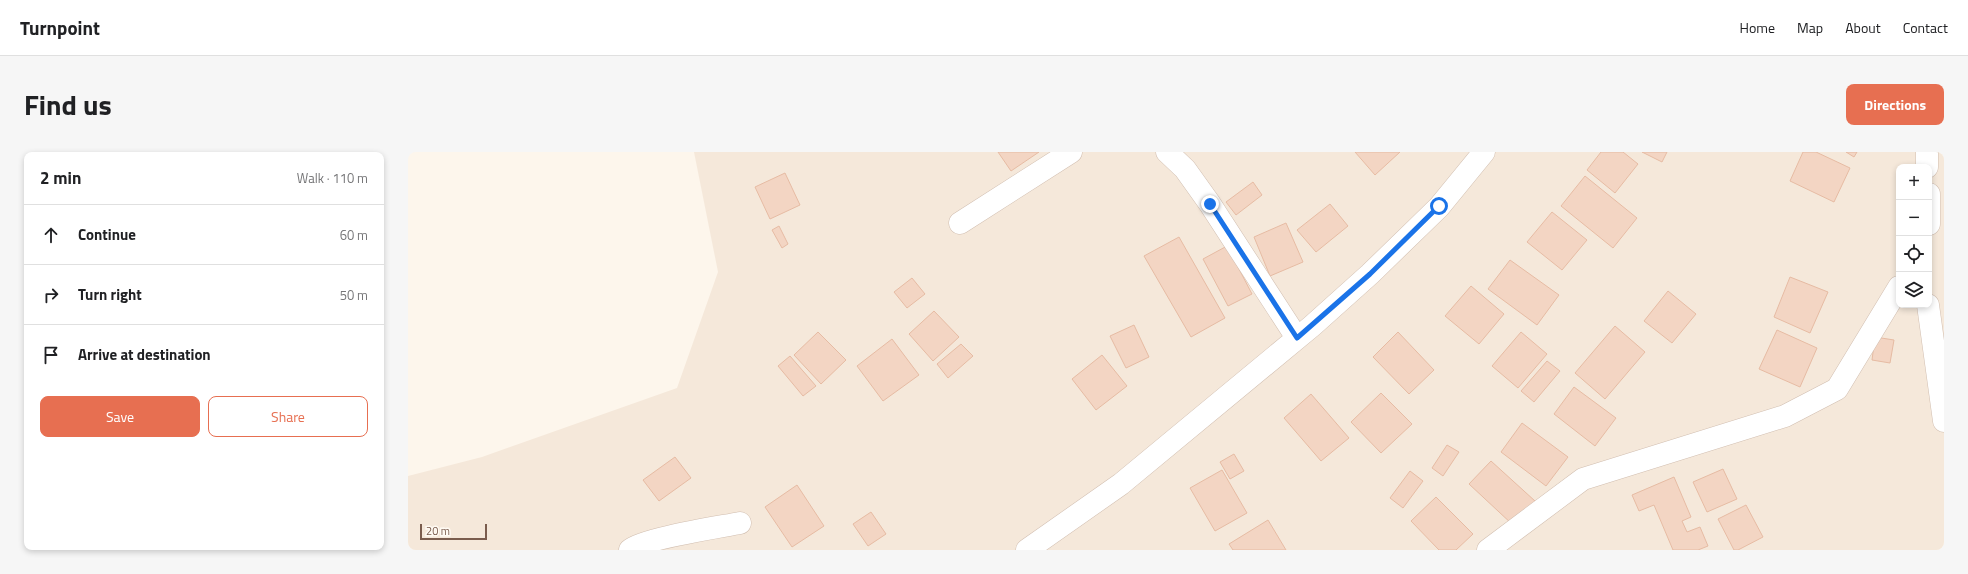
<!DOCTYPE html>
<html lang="en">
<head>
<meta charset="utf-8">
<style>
	:root { --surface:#fff; --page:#f6f6f6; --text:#202124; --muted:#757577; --line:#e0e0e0; --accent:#e76f51 }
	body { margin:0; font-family:"Titillium Web",sans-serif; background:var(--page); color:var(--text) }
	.controls { position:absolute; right:12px; top:12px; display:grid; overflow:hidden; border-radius:8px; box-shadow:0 2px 6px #0003 }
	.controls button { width:36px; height:36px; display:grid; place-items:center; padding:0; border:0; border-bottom:1px solid var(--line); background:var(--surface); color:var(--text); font:20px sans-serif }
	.scale { position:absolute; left:12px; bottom:10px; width:67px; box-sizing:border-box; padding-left:4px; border:2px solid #7a5c4d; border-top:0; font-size:11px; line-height:14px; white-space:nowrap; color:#7a5c4d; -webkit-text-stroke:3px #fffaf3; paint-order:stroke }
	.stop { position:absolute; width:12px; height:12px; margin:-9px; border:3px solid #1a73e8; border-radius:50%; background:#fff }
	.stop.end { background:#1a73e8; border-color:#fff; box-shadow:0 1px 4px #0008 }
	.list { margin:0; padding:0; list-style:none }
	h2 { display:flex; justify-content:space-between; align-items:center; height:52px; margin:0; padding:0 16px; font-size:17px }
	h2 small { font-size:13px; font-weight:400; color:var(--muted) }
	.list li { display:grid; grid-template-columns:26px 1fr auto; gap:12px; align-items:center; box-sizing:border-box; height:60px; padding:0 16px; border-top:1px solid var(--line) }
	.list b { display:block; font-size:15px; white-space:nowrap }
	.list em { font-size:13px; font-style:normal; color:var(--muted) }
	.actions { display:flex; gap:8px; padding:12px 16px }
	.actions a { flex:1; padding:9px 0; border:1px solid var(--accent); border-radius:8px; text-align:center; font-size:14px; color:var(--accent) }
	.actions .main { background:var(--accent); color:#fff }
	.icon { flex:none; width:22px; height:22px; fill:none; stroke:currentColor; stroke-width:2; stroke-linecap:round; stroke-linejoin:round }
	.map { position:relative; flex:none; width:1536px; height:398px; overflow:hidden; border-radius:8px }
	header { display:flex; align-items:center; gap:24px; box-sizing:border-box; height:56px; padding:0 20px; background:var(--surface); border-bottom:1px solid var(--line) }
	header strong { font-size:19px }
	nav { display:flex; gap:22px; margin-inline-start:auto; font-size:14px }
	.intro { display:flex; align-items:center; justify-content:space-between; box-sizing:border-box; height:96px; padding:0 24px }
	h1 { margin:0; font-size:28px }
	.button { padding:10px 18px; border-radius:8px; background:var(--accent); color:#fff; font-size:14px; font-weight:700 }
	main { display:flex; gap:24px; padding:0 24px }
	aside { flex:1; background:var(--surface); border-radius:8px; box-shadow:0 2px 6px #0003 }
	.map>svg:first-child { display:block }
	.residential { fill:#f5e8da; fill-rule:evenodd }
	.building { fill:#f3d5c3; stroke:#e6bba3 }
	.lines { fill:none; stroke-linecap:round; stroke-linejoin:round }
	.minor-casing { stroke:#d1beb0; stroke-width:23 }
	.minor { stroke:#fff; stroke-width:22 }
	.route { stroke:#1a73e8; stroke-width:5 }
</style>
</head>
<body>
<header>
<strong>Turnpoint</strong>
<nav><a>Home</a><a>Map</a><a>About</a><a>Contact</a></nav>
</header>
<div class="intro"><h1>Find us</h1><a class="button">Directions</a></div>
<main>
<aside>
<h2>2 min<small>Walk · 110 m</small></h2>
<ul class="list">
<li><svg class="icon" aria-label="ahead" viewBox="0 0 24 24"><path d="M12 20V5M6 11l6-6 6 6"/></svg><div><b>Continue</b></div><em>60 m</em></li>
<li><svg class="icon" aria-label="right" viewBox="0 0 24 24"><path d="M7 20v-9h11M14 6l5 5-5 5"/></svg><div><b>Turn right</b></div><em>50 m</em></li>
<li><svg class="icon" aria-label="arrive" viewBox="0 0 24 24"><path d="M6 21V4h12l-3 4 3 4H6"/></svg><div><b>Arrive at destination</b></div></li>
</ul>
<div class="actions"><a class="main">Save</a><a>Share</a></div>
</aside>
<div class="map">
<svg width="1536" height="398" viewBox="0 0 1536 398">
	<rect width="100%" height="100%" fill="#fdf6ec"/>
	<path class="residential" d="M286 0H1536V398H0V324L74 305 269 236 310 120ZM1491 15H1521V153H1491Z"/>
	<path class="building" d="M590 0H631L603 19Z
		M947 0H992L967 23Z
		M1193 0H1215L1230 12 1207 41 1179 18Z
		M1234 0H1259L1254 10Z
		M1395 0H1408L1442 16 1426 50 1382 29Z
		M1438 0H1449L1446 5Z
		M377 21 392 53 362 67 347 35Z
		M1177 24 1229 66 1205 96 1153 54Z
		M845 30 854 43 828 63 818 50Z
		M922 52 940 74 908 100 889 78Z
		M1144 60 1179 88 1154 118 1119 90Z
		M878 71 895 110 862 124 846 85Z
		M371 74 380 92 374 96 364 78Z
		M771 85 817 166 783 185 736 104Z
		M819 94 844 142 820 154 795 107Z
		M1102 108 1151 143 1129 173 1080 137Z
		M1382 125 1420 140 1402 181 1366 165Z
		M504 126 517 142 499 156 486 140Z
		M1063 134 1096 162 1071 192 1037 164Z
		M1260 139 1288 162 1264 191 1236 169Z
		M526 159 551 185 525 209 501 182Z
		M726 173 741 205 718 216 702 184Z
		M1207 174 1237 200 1197 247 1167 221Z
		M1369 178 1409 196 1392 235 1351 217Z
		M410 180 438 208 413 232 386 203Z
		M990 180 1026 218 1001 242 965 205Z
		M1113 180 1139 202 1110 236 1084 214Z
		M1467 185 1486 188 1482 211 1464 208Z
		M484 187 511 223 475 249 449 214Z
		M553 192 565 204 540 226 529 212Z
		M694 203 719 234 688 258 664 227Z
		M382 204 408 234 395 244 370 214Z
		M1139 209 1152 219 1126 250 1113 239Z
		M1166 235 1208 266 1187 294 1146 262Z
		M973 241 1004 272 973 301 943 270Z
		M903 242 941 286 913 309 876 266Z
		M1114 271 1160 305 1138 334 1093 300Z
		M1039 293 1051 300 1035 324 1024 316Z
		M826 302 836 319 822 327 812 310Z
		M267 305 283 326 251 349 235 328Z
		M1083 309 1127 349 1105 373 1061 332Z
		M1315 317 1329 347 1299 360 1285 330Z
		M814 318 839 361 807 379 782 336Z
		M1002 319 1015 329 995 356 982 346Z
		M1266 325 1283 365 1274 369 1279 380 1292 375 1300 394 1290 398H1265L1246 353 1231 359 1224 343Z
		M389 333 416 374 384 395 357 355Z
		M1028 345 1065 382 1048 398H1031L1003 369Z
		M1338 353 1355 385 1330 398H1326L1310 367Z
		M463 360 478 382 460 394 445 372Z
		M860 368 878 398H825L821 392Z"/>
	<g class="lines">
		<defs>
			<path id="minor" d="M759 0 777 17 802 52 889 186
				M1519 0V15
				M1521 42V72
				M552 71 663 0
				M1520 153 1536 269
				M222 398C233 387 312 375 332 371
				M619 398 713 332 904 174 962 122 1031 55 1076 0
				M1080 398 1175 327 1377 264 1429 237 1491 135"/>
		</defs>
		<use href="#minor" class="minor-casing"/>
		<use href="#minor" class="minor"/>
	</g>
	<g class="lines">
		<path class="route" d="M802 52 889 186 962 122 1031 54"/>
	</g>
</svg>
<div class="controls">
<button>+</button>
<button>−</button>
<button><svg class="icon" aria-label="locate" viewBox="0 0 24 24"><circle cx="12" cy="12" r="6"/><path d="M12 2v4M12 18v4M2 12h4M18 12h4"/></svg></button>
<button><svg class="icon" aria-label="layers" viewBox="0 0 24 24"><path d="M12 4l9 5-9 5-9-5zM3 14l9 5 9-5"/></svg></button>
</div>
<div class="scale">20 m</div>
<div class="stop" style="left:1031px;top:54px"></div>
<div class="stop end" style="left:802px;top:52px"></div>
</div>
</main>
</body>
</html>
